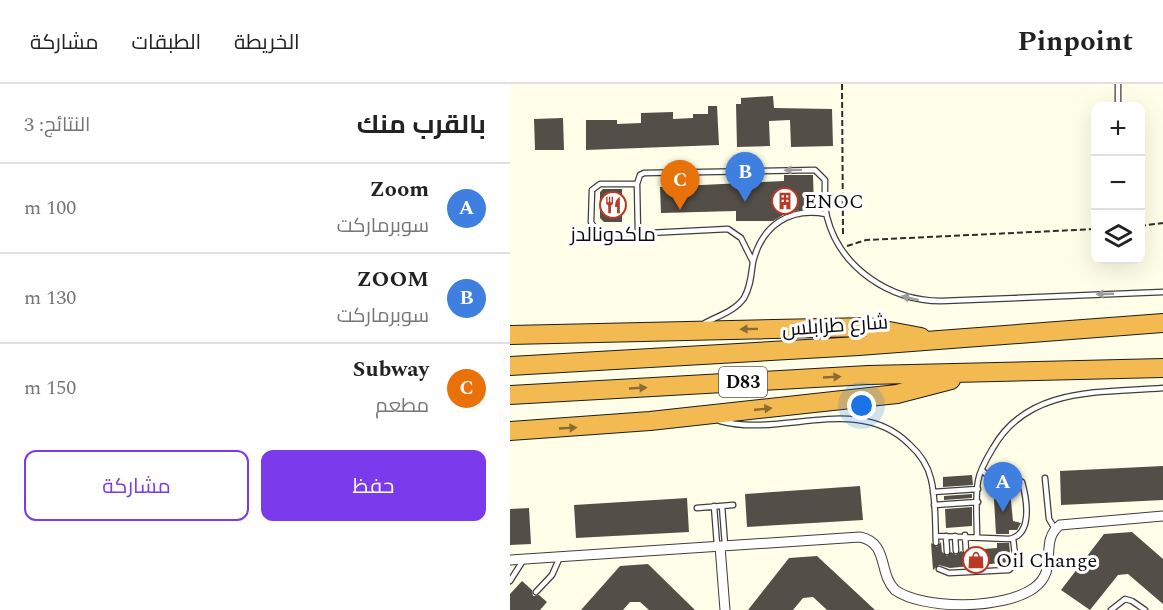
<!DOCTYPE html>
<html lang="ar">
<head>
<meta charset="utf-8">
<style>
	:root { --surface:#fff; --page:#f2f2f2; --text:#222; --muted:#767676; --line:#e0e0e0; --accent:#7c3aed }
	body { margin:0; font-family:Spectral,Cairo,serif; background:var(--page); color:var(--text); direction:rtl }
	.controls { position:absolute; right:18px; top:18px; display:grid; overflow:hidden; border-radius:12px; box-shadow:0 6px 24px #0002 }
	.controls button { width:54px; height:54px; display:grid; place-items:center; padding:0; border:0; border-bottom:2px solid var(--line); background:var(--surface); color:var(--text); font:30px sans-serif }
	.you { position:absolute; left:352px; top:322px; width:21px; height:21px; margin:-15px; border:4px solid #fff; border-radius:50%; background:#1a73e8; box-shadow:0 0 0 9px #1a73e833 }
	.badge { display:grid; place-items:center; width:39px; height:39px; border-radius:50%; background:var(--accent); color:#fff; font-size:20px; font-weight:700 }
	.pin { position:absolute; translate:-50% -50px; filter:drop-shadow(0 2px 3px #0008) }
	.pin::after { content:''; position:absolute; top:32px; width:21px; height:18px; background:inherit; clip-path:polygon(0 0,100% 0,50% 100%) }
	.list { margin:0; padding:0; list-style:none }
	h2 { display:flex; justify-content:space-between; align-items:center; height:78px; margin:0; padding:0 24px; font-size:26px }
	h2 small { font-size:20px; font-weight:400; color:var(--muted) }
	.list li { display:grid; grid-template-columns:39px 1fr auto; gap:18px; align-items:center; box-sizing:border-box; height:90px; padding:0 24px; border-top:2px solid var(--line) }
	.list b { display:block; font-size:22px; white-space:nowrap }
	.list p { margin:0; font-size:20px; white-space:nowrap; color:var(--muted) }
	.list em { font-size:20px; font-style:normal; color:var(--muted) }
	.actions { display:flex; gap:12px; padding:18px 24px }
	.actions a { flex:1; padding:14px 0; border:2px solid var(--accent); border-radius:12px; text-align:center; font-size:21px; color:var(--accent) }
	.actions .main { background:var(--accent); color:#fff }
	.icon { flex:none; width:33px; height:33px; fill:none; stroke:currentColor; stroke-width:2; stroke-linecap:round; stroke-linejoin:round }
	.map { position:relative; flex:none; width:653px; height:526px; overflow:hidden; direction:ltr }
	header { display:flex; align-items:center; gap:36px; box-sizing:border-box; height:84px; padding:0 30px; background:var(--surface); border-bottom:2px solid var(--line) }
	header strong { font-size:28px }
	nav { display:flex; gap:33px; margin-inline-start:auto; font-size:21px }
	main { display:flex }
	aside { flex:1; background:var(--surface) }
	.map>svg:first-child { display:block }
	.building { fill:#544e48 }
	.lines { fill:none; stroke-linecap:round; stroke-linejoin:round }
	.lane-casing { stroke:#3e3e3e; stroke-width:7 }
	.street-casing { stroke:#3e3e3e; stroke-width:11 }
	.highway-casing { stroke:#1c1c1c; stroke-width:20 }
	.path { stroke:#2d2d2d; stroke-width:2; stroke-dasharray:6 3; stroke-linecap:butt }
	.lane { stroke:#fff; stroke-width:4.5 }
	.street { stroke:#fff; stroke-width:9 }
	.highway { stroke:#f4ba52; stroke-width:18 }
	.oneway { fill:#9d9d9d }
	.oneway2 { fill:#8b6b32 }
	.labels { text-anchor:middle; stroke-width:6; stroke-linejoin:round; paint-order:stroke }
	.shield { fill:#fff; stroke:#545454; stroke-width:1.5 }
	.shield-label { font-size:18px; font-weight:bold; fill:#0b0b0b }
	.poi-label { font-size:20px; fill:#0b0b0b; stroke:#fff; text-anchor:start }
	.street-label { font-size:20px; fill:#0b0b0b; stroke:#fff }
</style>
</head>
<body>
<header>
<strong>Pinpoint</strong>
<nav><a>الخريطة</a><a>الطبقات</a><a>مشاركة</a></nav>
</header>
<main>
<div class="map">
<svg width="653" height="526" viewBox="0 0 653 526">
	<rect width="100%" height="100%" fill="#ffffe9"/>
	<path class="building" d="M263 12 264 24 322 25 323 62 281 63 280 36 259 37 260 62 227 63 226 20H231V14Z
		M198 22H207L209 61 76 66V36H107V40L131 39V29L163 28V35L183 34V30H198Z
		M53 34 54 66H25L24 35Z
		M274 91H303L304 124 278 128 263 137H226V127L151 129 150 103 274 97Z
		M93 105H112V138H94L90 134V108Z
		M653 382V416L551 421 550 387Z
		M462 391 463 401 433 403V393Z
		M499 397 503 437 511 439 507 446H499V450H486L483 398Z
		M350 402 353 436 237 443 235 410Z
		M462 410V414L434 416V412Z
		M177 414 179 448 66 454 64 421Z
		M462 423V442L436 444 435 425Z
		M19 424 21 460 0 461V425Z
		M622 448 653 475V520L618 490 608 491 580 526 551 506 594 450Z
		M431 458 432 468 437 472 441 468 446 471 451 467 457 471 460 466 487 464V459H499L501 478 440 484 429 481 423 486 421 459 427 463Z
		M307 472 365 526H317L303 513 293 514 283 526H238L279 474Z
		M138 480 185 526H139L130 518H120L113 526H71L110 482Z
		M12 497 22 506 23 512 29 511 37 518 30 526H0V510Z"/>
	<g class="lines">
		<defs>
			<path id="lane" d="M608 0V22
				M127 100H90L82 106 81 138 87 148 99 151 218 145 231 154 243 178
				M128 150 127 100 130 91 134 89 305 86 315 96C315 108 314 121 317 133 330 184 380 217 431 217L653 208
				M195 239C208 232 225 227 234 214 241 202 241 190 243 178 252 141 280 123 316 130
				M210 337C272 354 348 309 399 360 409 369 418 382 421 395 426 415 425 438 426 459
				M535 394 539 435 545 445
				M423 408 468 405
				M424 421 468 418
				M204 422 207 461
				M212 422 215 461
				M187 424 223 421
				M455 451 456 467
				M426 452 499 455C523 451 517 416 512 398L502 391 478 392 472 386
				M436 452 437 468
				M445 452 446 467
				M467 453C467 435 465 415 468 397 470 385 477 374 483 364 518 302 592 309 653 304
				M429 485 439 489 499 486 506 479 503 454
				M0 497 14 475
				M26 508 42 491 50 473
				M601 526 615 515 622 517 635 526"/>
			<path id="street" d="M210 462 215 526
				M0 476 350 453C379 459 368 489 385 506 413 526 493 526 524 504 550 485 528 458 550 441L653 432"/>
			<path id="highway" d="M0 251 358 243 411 253
				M0 282 349 262 653 239
				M0 311 358 291 653 284
				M0 347 140 337 387 310 441 296"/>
		</defs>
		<use href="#lane" class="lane-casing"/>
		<use href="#street" class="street-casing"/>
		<use href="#highway" class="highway-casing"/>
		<path class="path" d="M332 0 333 150
			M630 142 653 139
			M337 162 356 156 586 145"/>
		<use href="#lane" class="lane"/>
		<use href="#street" class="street"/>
		<use href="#highway" class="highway"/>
	</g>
	<defs><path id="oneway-solid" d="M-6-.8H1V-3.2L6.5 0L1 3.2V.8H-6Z" transform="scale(1.5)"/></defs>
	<g class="oneway">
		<use href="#oneway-solid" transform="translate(283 86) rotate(179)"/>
		<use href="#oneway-solid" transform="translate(595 210) rotate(178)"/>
		<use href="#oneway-solid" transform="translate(400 214) rotate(-166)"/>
	</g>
	<g class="oneway2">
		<use href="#oneway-solid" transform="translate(239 245) rotate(179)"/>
		<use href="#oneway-solid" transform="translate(322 293) rotate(-3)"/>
		<use href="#oneway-solid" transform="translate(128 304) rotate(-3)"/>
		<use href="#oneway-solid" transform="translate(253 325) rotate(-6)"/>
		<use href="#oneway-solid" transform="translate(58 344) rotate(-3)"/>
	</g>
	<defs>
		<symbol id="building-ring" viewBox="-11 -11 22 22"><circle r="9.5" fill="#fff" stroke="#ba3925" stroke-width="1.5"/><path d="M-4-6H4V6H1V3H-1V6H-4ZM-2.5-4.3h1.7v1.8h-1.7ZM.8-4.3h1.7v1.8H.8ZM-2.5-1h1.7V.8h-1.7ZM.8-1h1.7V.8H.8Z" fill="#ba3925"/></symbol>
		<symbol id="restaurant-ring" viewBox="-11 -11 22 22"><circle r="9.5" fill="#fff" stroke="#ba3925" stroke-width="1.5"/><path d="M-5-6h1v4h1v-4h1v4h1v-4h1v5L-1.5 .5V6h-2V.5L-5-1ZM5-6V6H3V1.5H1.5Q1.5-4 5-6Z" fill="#ba3925"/></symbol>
		<symbol id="shop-ring" viewBox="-11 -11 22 22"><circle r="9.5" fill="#fff" stroke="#ba3925" stroke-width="1.5"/><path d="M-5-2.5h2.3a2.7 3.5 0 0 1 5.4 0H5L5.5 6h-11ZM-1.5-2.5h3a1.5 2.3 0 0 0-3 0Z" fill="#ba3925"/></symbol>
	</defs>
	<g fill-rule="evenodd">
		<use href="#building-ring" x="260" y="102" width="30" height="30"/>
		<use href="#restaurant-ring" x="88" y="106" width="30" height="30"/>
		<use href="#shop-ring" x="451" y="461" width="30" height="30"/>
	</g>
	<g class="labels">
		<rect class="shield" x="209" y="283" width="48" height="30" rx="4.5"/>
		<g class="shield-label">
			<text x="233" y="304">D83</text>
		</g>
		<g class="poi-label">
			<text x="294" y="124">ENOC</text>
			<text x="103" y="157" text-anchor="middle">ماكدونالدز</text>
			<text x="486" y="483">Oil Change</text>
		</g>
		<g class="street-label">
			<text transform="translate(325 241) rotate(-4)" y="7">شارع طرابلس</text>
		</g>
	</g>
</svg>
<div class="controls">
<button>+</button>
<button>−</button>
<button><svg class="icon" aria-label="layers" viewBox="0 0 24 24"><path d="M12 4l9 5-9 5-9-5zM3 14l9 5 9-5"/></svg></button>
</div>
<div class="you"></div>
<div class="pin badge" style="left:493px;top:428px;background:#3f7fe0">A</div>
<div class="pin badge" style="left:235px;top:118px;background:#3f7fe0">B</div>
<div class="pin badge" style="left:170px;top:126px;background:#e8710a">C</div>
</div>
<aside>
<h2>بالقرب منك<small>النتائج: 3</small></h2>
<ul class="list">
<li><span class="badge" style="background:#3f7fe0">A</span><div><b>Zoom</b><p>سوبرماركت</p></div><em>100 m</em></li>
<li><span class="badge" style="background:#3f7fe0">B</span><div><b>ZOOM</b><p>سوبرماركت</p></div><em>130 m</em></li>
<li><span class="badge" style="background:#e8710a">C</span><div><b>Subway</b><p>مطعم</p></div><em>150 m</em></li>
</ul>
<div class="actions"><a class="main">حفظ</a><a>مشاركة</a></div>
</aside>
</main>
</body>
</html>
